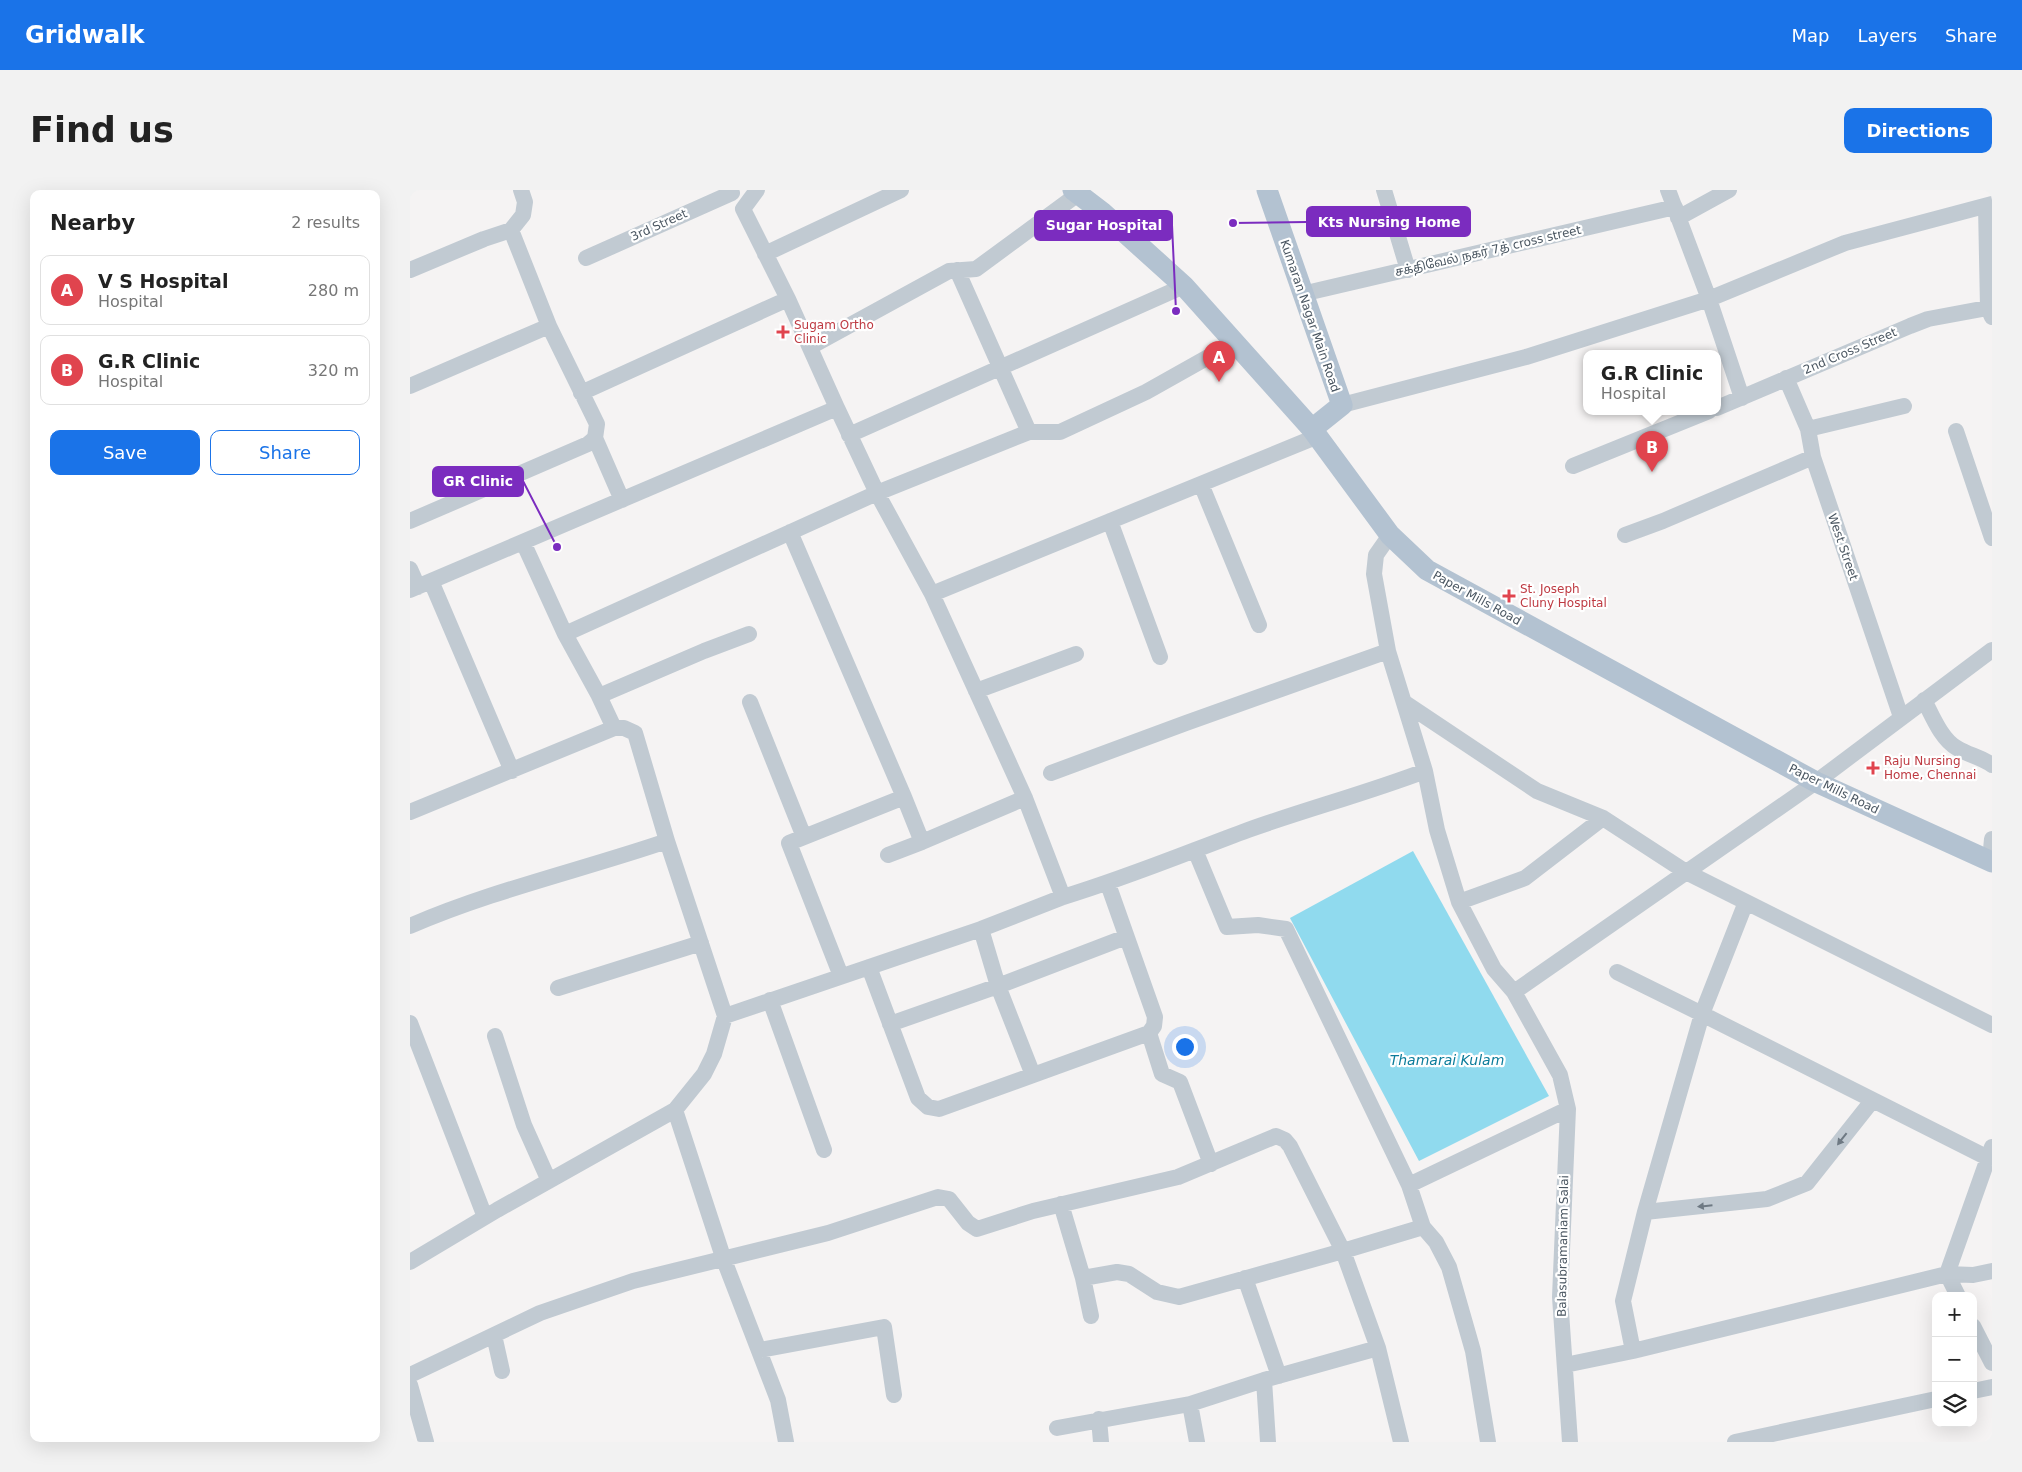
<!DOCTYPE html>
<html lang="en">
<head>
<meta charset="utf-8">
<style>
	:root { --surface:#fff; --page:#f2f2f2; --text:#222; --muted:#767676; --line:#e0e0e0; --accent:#1a73e8 }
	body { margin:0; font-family:"DejaVu Sans","Noto Sans Tamil",sans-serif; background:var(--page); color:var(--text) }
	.controls { position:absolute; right:15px; bottom:15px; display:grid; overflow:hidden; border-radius:10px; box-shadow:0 5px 20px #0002 }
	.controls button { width:45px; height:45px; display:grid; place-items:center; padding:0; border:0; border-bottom:1px solid var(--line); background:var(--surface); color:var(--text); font:25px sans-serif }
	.you { position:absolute; left:774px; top:856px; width:18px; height:18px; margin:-12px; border:4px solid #fff; border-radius:50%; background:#1a73e8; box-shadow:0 0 0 8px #1a73e833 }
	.badge { display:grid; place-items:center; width:32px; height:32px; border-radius:50%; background:var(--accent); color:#fff; font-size:16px; font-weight:700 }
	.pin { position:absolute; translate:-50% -41px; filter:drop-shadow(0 1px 2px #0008) }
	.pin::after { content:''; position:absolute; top:26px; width:18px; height:15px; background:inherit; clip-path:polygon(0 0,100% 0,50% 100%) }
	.popup { position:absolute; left:1173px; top:160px; width:138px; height:65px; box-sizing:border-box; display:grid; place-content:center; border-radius:10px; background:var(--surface); filter:drop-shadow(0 1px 4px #0005); font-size:16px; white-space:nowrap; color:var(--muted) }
	.popup b { font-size:19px; color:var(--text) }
	.popup::after { content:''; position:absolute; left:50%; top:100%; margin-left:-10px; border:10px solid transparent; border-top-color:var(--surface) }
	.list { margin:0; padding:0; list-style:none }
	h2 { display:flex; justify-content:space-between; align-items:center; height:65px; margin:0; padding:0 20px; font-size:21px }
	h2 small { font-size:16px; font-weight:400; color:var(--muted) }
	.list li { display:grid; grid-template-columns:32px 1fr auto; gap:15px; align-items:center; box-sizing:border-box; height:70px; margin:0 10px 10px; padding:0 10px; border:1px solid var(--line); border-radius:10px }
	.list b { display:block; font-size:19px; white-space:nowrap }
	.list p { margin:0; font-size:16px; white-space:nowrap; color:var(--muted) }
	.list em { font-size:16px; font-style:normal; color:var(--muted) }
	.actions { display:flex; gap:10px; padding:15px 20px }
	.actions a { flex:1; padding:11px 0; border:1px solid var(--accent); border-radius:10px; text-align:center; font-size:18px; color:var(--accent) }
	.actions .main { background:var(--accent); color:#fff }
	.icon { flex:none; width:28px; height:28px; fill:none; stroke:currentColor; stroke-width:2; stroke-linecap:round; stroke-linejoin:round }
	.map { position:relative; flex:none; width:1582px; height:1252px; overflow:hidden; border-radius:10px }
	header { display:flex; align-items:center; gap:30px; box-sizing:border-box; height:70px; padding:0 25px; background:var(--accent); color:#fff }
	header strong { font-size:24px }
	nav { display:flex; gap:28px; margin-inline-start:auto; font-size:18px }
	.intro { display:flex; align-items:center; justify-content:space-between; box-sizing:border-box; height:120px; padding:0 30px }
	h1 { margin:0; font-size:35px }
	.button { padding:12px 22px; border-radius:10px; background:var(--accent); color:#fff; font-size:18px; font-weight:700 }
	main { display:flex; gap:30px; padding:0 30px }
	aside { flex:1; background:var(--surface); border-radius:10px; box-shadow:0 5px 20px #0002 }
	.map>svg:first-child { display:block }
	.water { fill:#90daee }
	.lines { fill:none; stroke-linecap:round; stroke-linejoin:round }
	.minor { stroke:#c1cad2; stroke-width:16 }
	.major { stroke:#b3c2d1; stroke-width:21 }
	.oneway { fill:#6e7983 }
	.health-dot { fill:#e0444e; stroke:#fff; stroke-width:2 }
	.labels { text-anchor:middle; stroke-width:4.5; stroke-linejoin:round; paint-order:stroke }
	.street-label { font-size:12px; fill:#4a5661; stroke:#fff }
	.health-label { font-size:12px; fill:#be3a42; stroke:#fff; text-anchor:start }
	.water-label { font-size:14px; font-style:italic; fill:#0c7c9b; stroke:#fff }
	.leader { fill:none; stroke:#7b2cbf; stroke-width:2 }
	.callout-dot { fill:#7b2cbf; stroke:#fff; stroke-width:2 }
	.callout { fill:#7b2cbf; stroke:#7b2cbf; stroke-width:2 }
	.callout-label { font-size:14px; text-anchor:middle; font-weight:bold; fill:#fff }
</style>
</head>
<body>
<header>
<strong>Gridwalk</strong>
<nav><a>Map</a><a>Layers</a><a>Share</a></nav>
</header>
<div class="intro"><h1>Find us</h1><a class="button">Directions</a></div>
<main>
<aside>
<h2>Nearby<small>2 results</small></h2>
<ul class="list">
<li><span class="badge" style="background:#e0444e">A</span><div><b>V S Hospital</b><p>Hospital</p></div><em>280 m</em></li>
<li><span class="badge" style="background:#e0444e">B</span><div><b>G.R Clinic</b><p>Hospital</p></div><em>320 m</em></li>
</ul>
<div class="actions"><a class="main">Save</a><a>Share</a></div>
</aside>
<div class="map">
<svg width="1582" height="1252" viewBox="0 0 1582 1252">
	<rect width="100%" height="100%" fill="#f5f3f3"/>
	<path class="water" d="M1003 661 1139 906 1009 971 880 728Z"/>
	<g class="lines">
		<path class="minor" d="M974 0 998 80
			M1258 0 1299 109 1332 208
			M1576 16 1578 118 1582 127
			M1268 28 1319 0
			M355 64 491 0
			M176 68 322 3
			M0 80 74 49 101 40 113 25 115 12 111 0
			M547 80 619 242
			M892 104 1265 17
			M400 157 539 81 566 79 668 4
			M1376 188 1398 239 1403 267 1491 527
			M0 196 139 136 101 40
			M171 203 378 109
			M932 215 1116 167 1299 109 1435 53 1582 14
			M1307 218 1500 136 1518 129 1582 117
			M1398 239 1494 216
			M1546 241 1582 348
			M439 245 774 96
			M185 248 212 310
			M1163 276 1299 221
			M791 294 849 435
			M0 331 178 254 185 248 187 234 139 136
			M700 331 750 467
			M380 342 494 607
			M980 345 966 365 964 384 978 461 1015 581 1027 640 1049 712 1084 779 1104 802
			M1215 345 1253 331 1403 267
			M113 352 155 444 189 506 204 538
			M0 379 8 397
			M21 391 102 581
			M0 400 427 218 378 109 333 19 347 0
			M522 404 908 246
			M155 444 467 303 619 242H650L736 202 825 152
			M566 501 666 464
			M189 506 294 461 339 444
			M1514 510C1522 525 1531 549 1547 558 1558 565 1571 567 1582 575
			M340 512 394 647
			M995 513 1127 601 1193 628 1276 682 1582 835
			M641 583 776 533 978 461
			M0 622 204 538H214L225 543 257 651C172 680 83 700 0 736
			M257 651 315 826
			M785 660 817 737 848 735 876 739 999 995
			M478 665 512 652
			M1580 671 1582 649
			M653 707C716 688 776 663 838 640 897 619 957 603 1015 581
			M1049 712 1115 688 1193 628
			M571 739 588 796 623 885
			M459 777 508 908 518 917 529 919 739 843 744 836 745 827 698 694
			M1207 782 1292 824 1336 712
			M431 786 379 653 494 607 512 652 615 608
			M148 798 291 753
			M360 810 414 960
			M0 833 75 1027
			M480 834 588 796 716 747
			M739 843 752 884 770 892 801 974
			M85 846 114 935 139 991
			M1158 919 1150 1107 1160 1252
			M265 920 314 1070 368 1210 376 1252
			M1578 968 1292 824 1235 1022 1213 1111 1223 1161 1537 1084 1563 1085 1582 1081
			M651 1014 673 1088 681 1126
			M1235 1022 1357 1009 1397 993 1462 911
			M1013 1037 1026 1052 1039 1077 1063 1161 1078 1252
			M0 1072 87 1020 265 920 294 884 304 864 315 826 571 739 653 707 615 608 522 404 467 303 427 218
			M835 1088 869 1186
			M1548 1106 1537 1084 1582 957
			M1563 1136 1582 1173
			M84 1145 92 1181
			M968 1158 991 1252
			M350 1160 474 1137 484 1205
			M1155 1175 1223 1161
			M0 1185 130 1123 223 1091 418 1043 528 1007 539 1009 558 1033 567 1039 623 1021 768 987 866 946 875 950 880 956 933 1061 769 1107 747 1102 719 1084 707 1082 673 1088
			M0 1195 16 1252
			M1563 1201 1582 1197
			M780 1214 787 1252
			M689 1229 691 1252
			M647 1238 780 1214 854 1190
			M858 1252 854 1190 968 1158 933 1061 1013 1037 999 995 1158 919 1150 885 1104 802 1406 592 1582 460
			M1325 1252 1526 1209"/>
		<path class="major" d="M663 0 692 22 774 96 902 239 980 345 1017 380 1406 592 1582 672
			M857 0 932 215 902 239"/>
	</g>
	<defs><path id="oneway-solid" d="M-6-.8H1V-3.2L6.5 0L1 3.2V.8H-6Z" transform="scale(1.25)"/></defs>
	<g class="oneway">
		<use href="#oneway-solid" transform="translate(1432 949) rotate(128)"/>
		<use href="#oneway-solid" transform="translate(1295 1016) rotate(174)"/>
	</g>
	<g class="health-dot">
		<path d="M370.5 134.5h5v5h5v5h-5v5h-5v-5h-5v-5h5z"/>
		<path d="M1096.5 398.5h5v5h5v5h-5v5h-5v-5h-5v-5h5z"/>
		<path d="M1460.5 570.5h5v5h5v5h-5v5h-5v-5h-5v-5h5z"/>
	</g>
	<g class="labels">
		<g class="street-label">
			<text transform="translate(249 35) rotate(-24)" y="4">3rd Street</text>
			<text transform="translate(1078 61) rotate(-13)" y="4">சக்திவேல் நகர் 7த் cross street</text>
			<text transform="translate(900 126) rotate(71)" y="4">Kumaran Nagar Main Road</text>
			<text transform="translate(1440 161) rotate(-23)" y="4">2nd Cross Street</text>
			<text transform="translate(1433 357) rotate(71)" y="4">West Street</text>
			<text transform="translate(1067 408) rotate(29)" y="4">Paper Mills Road</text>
			<text transform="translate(1424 599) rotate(26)" y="4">Paper Mills Road</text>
			<text transform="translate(1153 1056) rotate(-89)" y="4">Balasubramaniam Salai</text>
		</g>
		<g class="health-label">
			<text x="384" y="139">Sugam Ortho<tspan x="384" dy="14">Clinic</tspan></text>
			<text x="1110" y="403">St. Joseph<tspan x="1110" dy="14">Cluny Hospital</tspan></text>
			<text x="1474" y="575">Raju Nursing<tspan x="1474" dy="14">Home, Chennai</tspan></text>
		</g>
		<g class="water-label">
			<text x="1037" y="875">Thamarai Kulam</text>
		</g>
	</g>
	<path class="leader" d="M823 33L897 32M766 121L762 35M147 357L113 291"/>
	<g class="callout-dot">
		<circle cx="823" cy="33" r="5"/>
		<circle cx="766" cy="121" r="5"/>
		<circle cx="147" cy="357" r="5"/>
	</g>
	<g class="callout">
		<rect x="897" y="17" width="163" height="29" rx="5"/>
		<rect x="625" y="21" width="137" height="29" rx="5"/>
		<rect x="23" y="277" width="90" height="29" rx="5"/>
	</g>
	<g class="callout-label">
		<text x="979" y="37">Kts Nursing Home</text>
		<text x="694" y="40">Sugar Hospital</text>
		<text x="68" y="296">GR Clinic</text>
	</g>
</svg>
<div class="controls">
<button>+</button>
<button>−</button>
<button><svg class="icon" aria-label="layers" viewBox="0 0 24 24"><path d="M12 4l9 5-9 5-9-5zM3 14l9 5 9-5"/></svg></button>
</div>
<div class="you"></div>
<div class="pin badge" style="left:809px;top:192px;background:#e0444e">A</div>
<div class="pin badge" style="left:1242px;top:282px;background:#e0444e">B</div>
<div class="popup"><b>G.R Clinic</b>Hospital</div>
</div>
</main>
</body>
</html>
